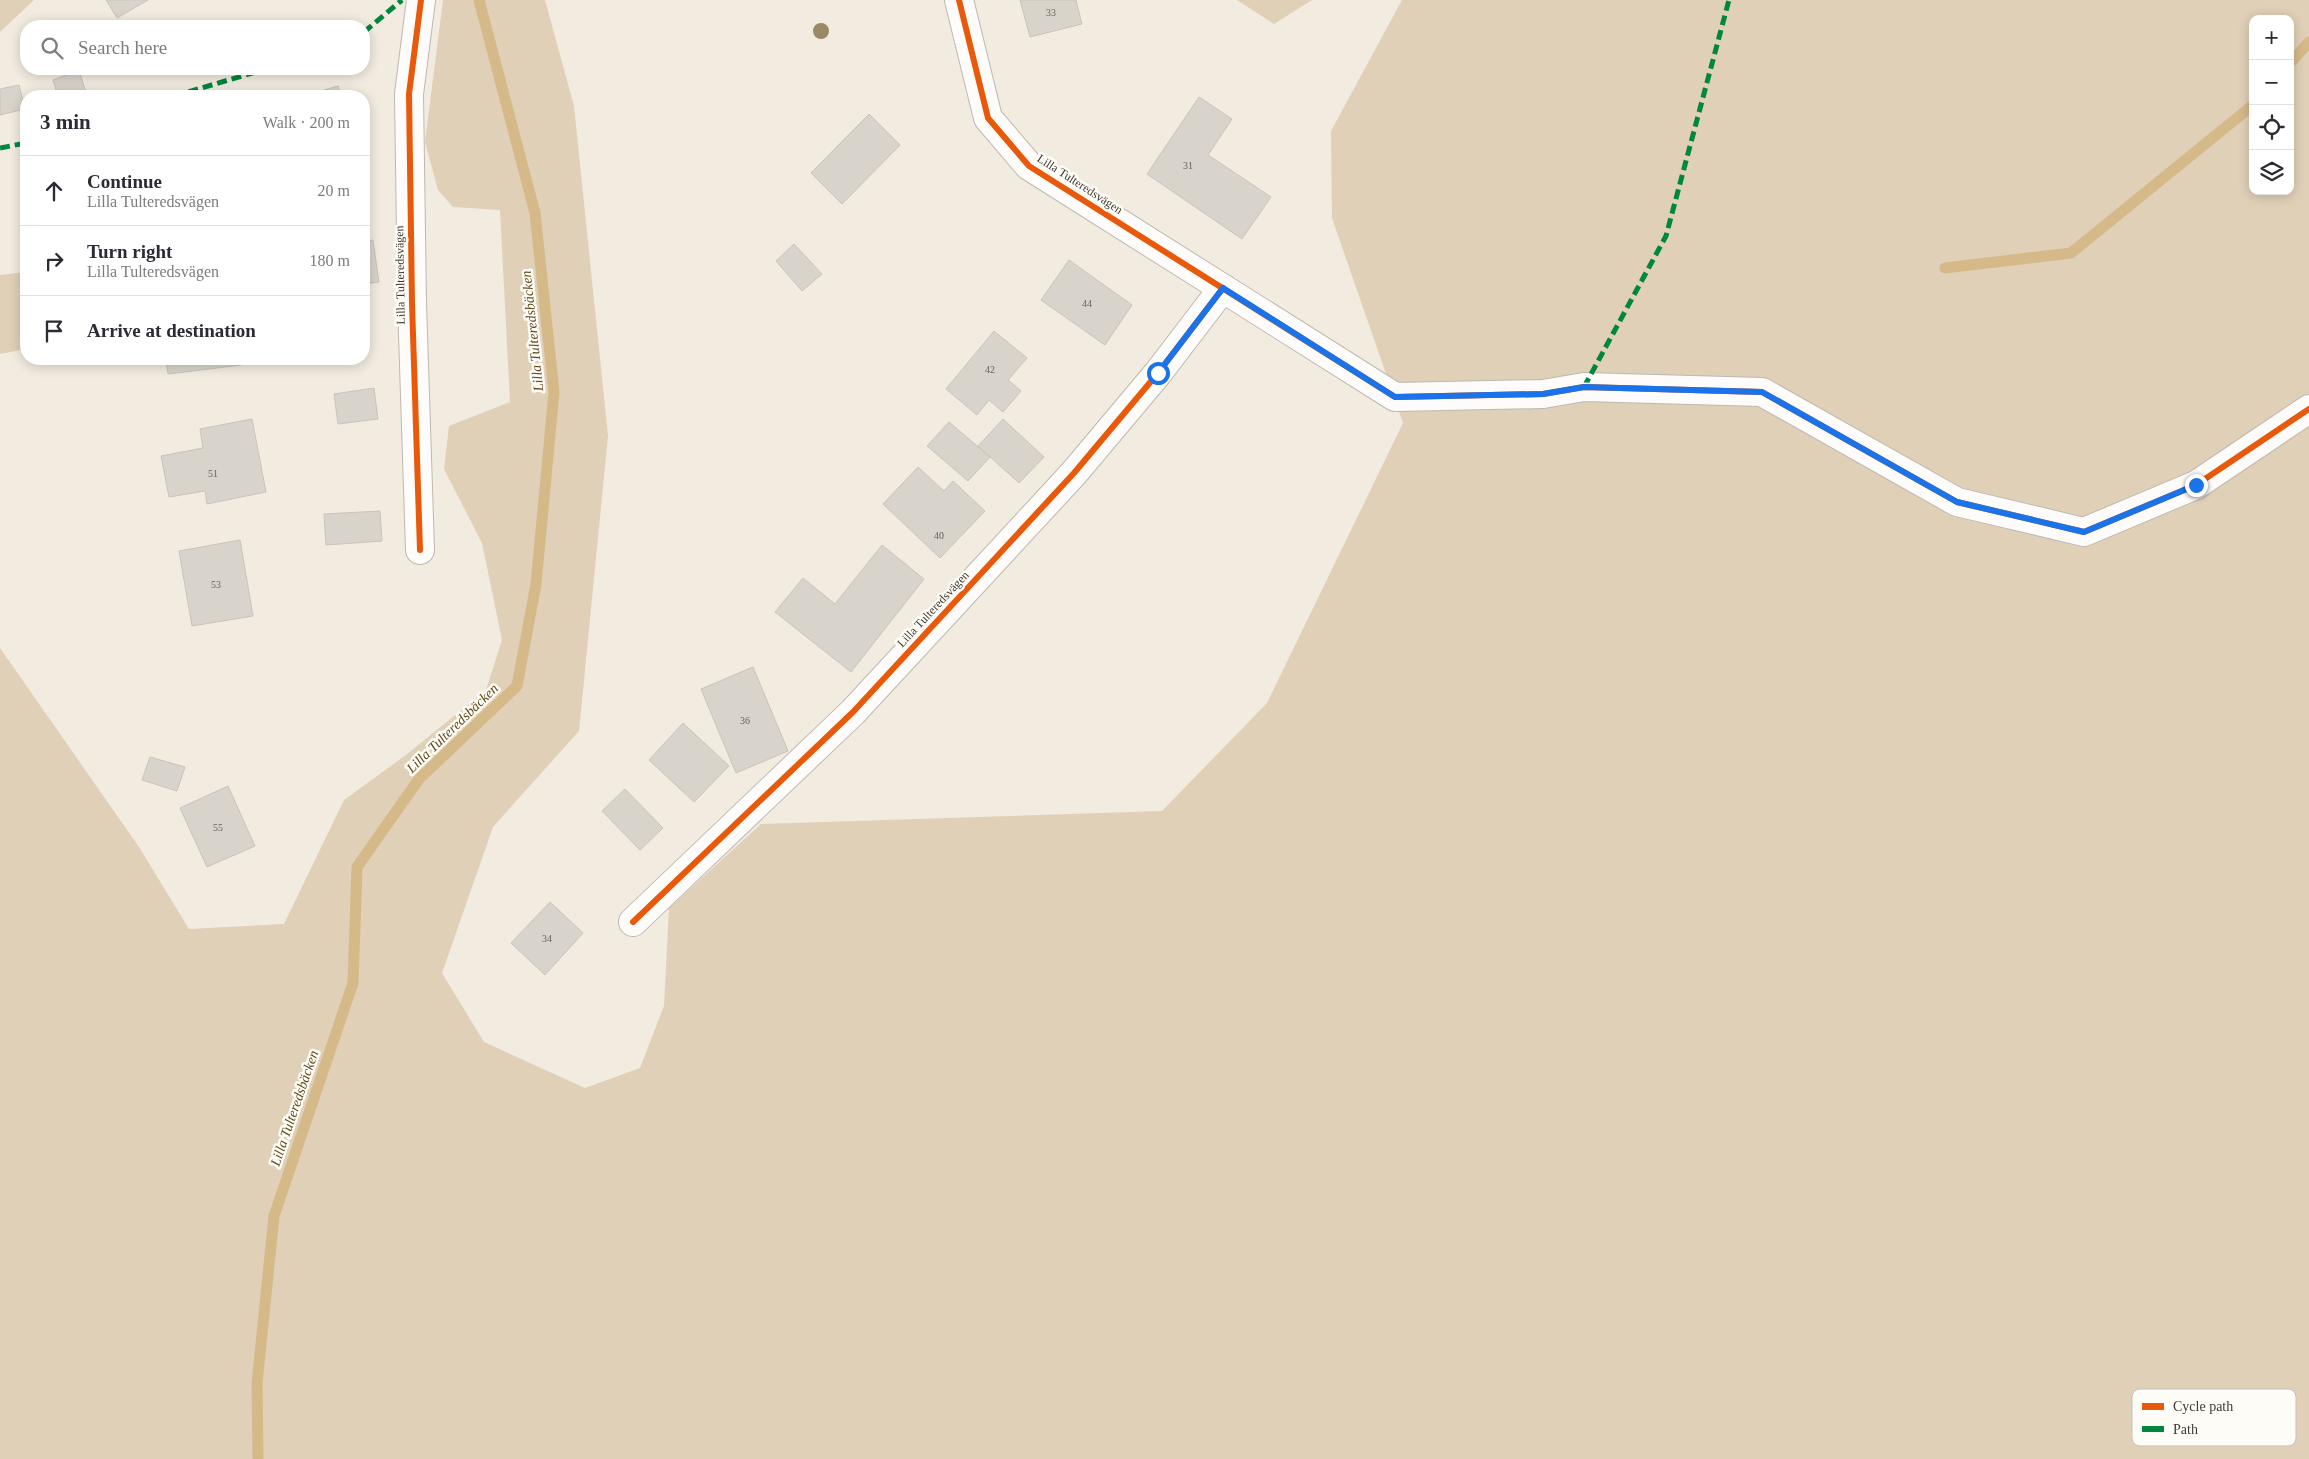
<!DOCTYPE html>
<html lang="en">
<head>
<meta charset="utf-8">
<style>
	:root { --surface:#fff; --page:#f2f2f3; --text:#2b2b33; --muted:#7c7c81; --line:#e1e1e2 }
	body { margin:0; font-family:"Times New Roman",serif; background:var(--page); color:var(--text) }
	.controls { position:absolute; right:15px; top:15px; display:grid; overflow:hidden; border-radius:10px; box-shadow:0 2px 12px #0003 }
	.controls button { width:45px; height:45px; display:grid; place-items:center; padding:0; border:0; border-bottom:1px solid var(--line); background:var(--surface); color:var(--text); font:25px sans-serif }
	.stop { position:absolute; width:15px; height:15px; margin:-11px; border:4px solid #1a73e8; border-radius:50%; background:#fff }
	.stop.end { background:#1a73e8; border-color:#fff; box-shadow:0 1px 5px #0008 }
	.list { margin:0; padding:0; list-style:none }
	h2 { display:flex; justify-content:space-between; align-items:center; height:65px; margin:0; padding:0 20px; font-size:21px }
	h2 small { font-size:16px; font-weight:400; color:var(--muted) }
	.list li { display:grid; grid-template-columns:32px 1fr auto; gap:15px; align-items:center; box-sizing:border-box; height:70px; padding:0 20px; border-top:1px solid var(--line) }
	.list b { display:block; font-size:19px; white-space:nowrap }
	.list p { margin:0; font-size:16px; white-space:nowrap; color:var(--muted) }
	.list em { font-size:16px; font-style:normal; color:var(--muted) }
	.icon { flex:none; width:28px; height:28px; fill:none; stroke:currentColor; stroke-width:2; stroke-linecap:round; stroke-linejoin:round }
	.map { position:relative; flex:none; width:2309px; height:1459px; overflow:hidden }
	.search { position:absolute; background:var(--surface); box-shadow:0 2px 12px #0003; left:20px; top:20px; width:350px; height:55px; display:flex; align-items:center; gap:12px; box-sizing:border-box; padding:0 18px; border-radius:20px; color:var(--muted); font-size:19px }
	.panel { position:absolute; background:var(--surface); box-shadow:0 2px 12px #0003; left:20px; top:90px; width:350px; height:275px; border-radius:20px }
	.map>svg:first-child { display:block }
	.green { fill:#e0d0b7; fill-rule:evenodd }
	.lines { fill:none; stroke-linecap:round; stroke-linejoin:round }
	.stream { stroke:#d5b989; stroke-width:11 }
	.building { fill:#d9d4cb; stroke:#c9c3ba }
	.street-casing { stroke:#beb8b0; stroke-width:30 }
	.street { stroke:#fdfcfa; stroke-width:28 }
	.quiet { stroke:#00873e; stroke-width:5; stroke-dasharray:10 5; stroke-linecap:butt }
	.cycleway-casing { stroke:#fefcf7; stroke-width:9 }
	.cycleway { stroke:#e8590c; stroke-width:6 }
	.tree { fill:#9b8966 }
	.route { stroke:#1a73e8; stroke-width:6 }
	.labels { text-anchor:middle; stroke-width:5; stroke-linejoin:round; paint-order:stroke }
	.number-label { font-size:10px; fill:#67625a }
	.street-label { font-size:12px; fill:#3f3a32; stroke:#fefcf7 }
	.water-label { font-size:14px; font-style:italic; fill:#604614; stroke:#fefcf7 }
	.key { fill:#fefcf7; stroke:#c5c2bc; stroke-width:1 }
	.key-label { font-size:14px; fill:#3f3a32 }
</style>
</head>
<body>
<div class="map">
<svg width="2309" height="1459" viewBox="0 0 2309 1459">
	<rect width="100%" height="100%" fill="#f2ebe0"/>
	<path class="green" d="M0 0H34L0 32Z
		M443 0H545L574 106 608 436 579 731 493 827 442 973 484 1042 585 1088 640 1068 664 1006 669 908 761 824 1162 811 1267 703 1403 423 1332 218 1331 131 1402 0H2309V1459H0V648L139 847 189 929 284 924 344 800 406 755 486 690 502 640 482 543 444 469 449 426 510 402 500 210 453 207 438 190 425 142ZM2253 19H2290V191H2253Z
		M1237 0H1312L1274 24Z
		M26 272V349L0 354V275Z"/>
	<g class="lines">
		<path class="stream" d="M2290 63 2309 42
			M1945 268 2071 253 2253 105
			M258 1459 257 1383 274 1216 353 983 357 867 419 779 517 686 536 584 554 392 535 213 479 0"/>
	</g>
	<path class="building" d="M106 0H148L117 18Z
		M1020 0H1076L1082 24 1030 37Z
		M79 70 87 96H58L53 80Z
		M19 85 25 109 0 115V89Z
		M338 86 341 96H304Z
		M1199 97 1232 119 1208 155 1271 197 1242 239 1147 174Z
		M869 114 900 145 842 204 811 173Z
		M373 240 379 282 364 284V242Z
		M794 244 822 274 802 291 776 261Z
		M1069 260 1132 305 1105 345 1041 300Z
		M994 331 1027 358 1008 380 1021 391 1003 412 989 400 977 415 946 389Z
		M166 359H241V365L168 374Z
		M374 388 378 419 338 424 334 394Z
		M252 419 266 492 207 504 205 491 169 497 161 456 203 448 200 429Z
		M1003 419 1044 457 1019 483 978 446Z
		M949 422 990 457 968 481 927 446Z
		M918 467 944 491 953 481 985 511 940 558 883 504Z
		M380 511 382 541 326 545 324 514Z
		M240 540 253 616 192 626 179 551Z
		M882 545 924 579 851 672 775 612 803 578 835 604Z
		M753 667 788 751 736 773 701 689Z
		M683 723 729 766 694 802 649 760Z
		M150 757 185 767 177 791 142 780Z
		M228 786 255 846 207 867 180 808Z
		M625 789 663 828 640 850 602 811Z
		M550 902 583 933 545 975 511 943Z"/>
	<g class="lines">
		<defs>
			<path id="street" d="M959 0 988 118 1029 166 1395 397 1543 394 1584 387 1762 392 1957 502 2084 532 2196 485 2309 409
				M420 550 412 303 409 94 421 0
				M633 922 853 712 1074 473 1158 373 1223 288"/>
		</defs>
		<use href="#street" class="street-casing"/>
		<use href="#street" class="street"/>
		<path class="quiet" d="M364 32 402 0
			M174 96 266 69
			M0 148 26 143
			M1584 387 1666 236 1729 0"/>
		<defs>
			<path id="cycleway" d="M959 0 988 118 1029 166 1395 397 1543 394 1584 387 1762 392 1957 502 2084 532 2196 485 2309 409
				M420 550 412 303 409 94 421 0
				M633 922 853 712 1074 473 1158 373 1223 288"/>
		</defs>
		<use href="#cycleway" class="cycleway-casing"/>
		<use href="#cycleway" class="cycleway"/>
	</g>
	<circle class="tree" cx="821" cy="31" r="8"/>
	<g class="lines">
		<path class="route" d="M1158 373 1223 288 1395 397 1543 394 1584 387 1762 392 1957 502 2084 532 2196 485"/>
	</g>
	<g class="labels">
		<g class="number-label">
			<text x="1051" y="16">33</text>
			<text x="1188" y="169">31</text>
			<text x="1087" y="307">44</text>
			<text x="990" y="373">42</text>
			<text x="213" y="477">51</text>
			<text x="939" y="539">40</text>
			<text x="216" y="588">53</text>
			<text x="745" y="724">36</text>
			<text x="218" y="831">55</text>
			<text x="547" y="942">34</text>
		</g>
		<g class="street-label">
			<text transform="translate(1080 184) rotate(33)" y="4">Lilla Tulteredsvägen</text>
			<text transform="translate(400 275) rotate(-91)" y="4">Lilla Tulteredsvägen</text>
			<text transform="translate(933 609) rotate(-47)" y="4">Lilla Tulteredsvägen</text>
		</g>
		<g class="water-label">
			<text transform="translate(532 331) rotate(-96)" y="5">Lilla Tulteredsbäcken</text>
			<text transform="translate(452 728) rotate(-44)" y="5">Lilla Tulteredsbäcken</text>
			<text transform="translate(294 1108) rotate(-71)" y="5">Lilla Tulteredsbäcken</text>
		</g>
	</g>
	<rect x="2132" y="1389" width="164" height="57" rx="8" class="key"/>
	<rect x="2142" y="1403" width="22" height="7" fill="#e8590c"/>
	<rect x="2142" y="1426" width="22" height="6" fill="#00873e"/>
	<g class="key-label">
		<text x="2173" y="1411">Cycle path</text>
		<text x="2173" y="1434">Path</text>
	</g>
</svg>
<div class="controls">
<button>+</button>
<button>−</button>
<button><svg class="icon" aria-label="locate" viewBox="0 0 24 24"><circle cx="12" cy="12" r="6"/><path d="M12 2v4M12 18v4M2 12h4M18 12h4"/></svg></button>
<button><svg class="icon" aria-label="layers" viewBox="0 0 24 24"><path d="M12 4l9 5-9 5-9-5zM3 14l9 5 9-5"/></svg></button>
</div>
<div class="stop" style="left:1158px;top:373px"></div>
<div class="stop end" style="left:2196px;top:485px"></div>
<div class="search"><svg class="icon" aria-label="search" viewBox="0 0 24 24"><circle cx="10" cy="10" r="6"/><path d="M15 15l6 6"/></svg>Search here</div>
<section class="panel">
<h2>3 min<small>Walk · 200 m</small></h2>
<ul class="list">
<li><svg class="icon" aria-label="ahead" viewBox="0 0 24 24"><path d="M12 20V5M6 11l6-6 6 6"/></svg><div><b>Continue</b><p>Lilla Tulteredsvägen</p></div><em>20 m</em></li>
<li><svg class="icon" aria-label="right" viewBox="0 0 24 24"><path d="M7 20v-9h11M14 6l5 5-5 5"/></svg><div><b>Turn right</b><p>Lilla Tulteredsvägen</p></div><em>180 m</em></li>
<li><svg class="icon" aria-label="arrive" viewBox="0 0 24 24"><path d="M6 21V4h12l-3 4 3 4H6"/></svg><div><b>Arrive at destination</b></div></li>
</ul>
</section>
</div>
</body>
</html>
